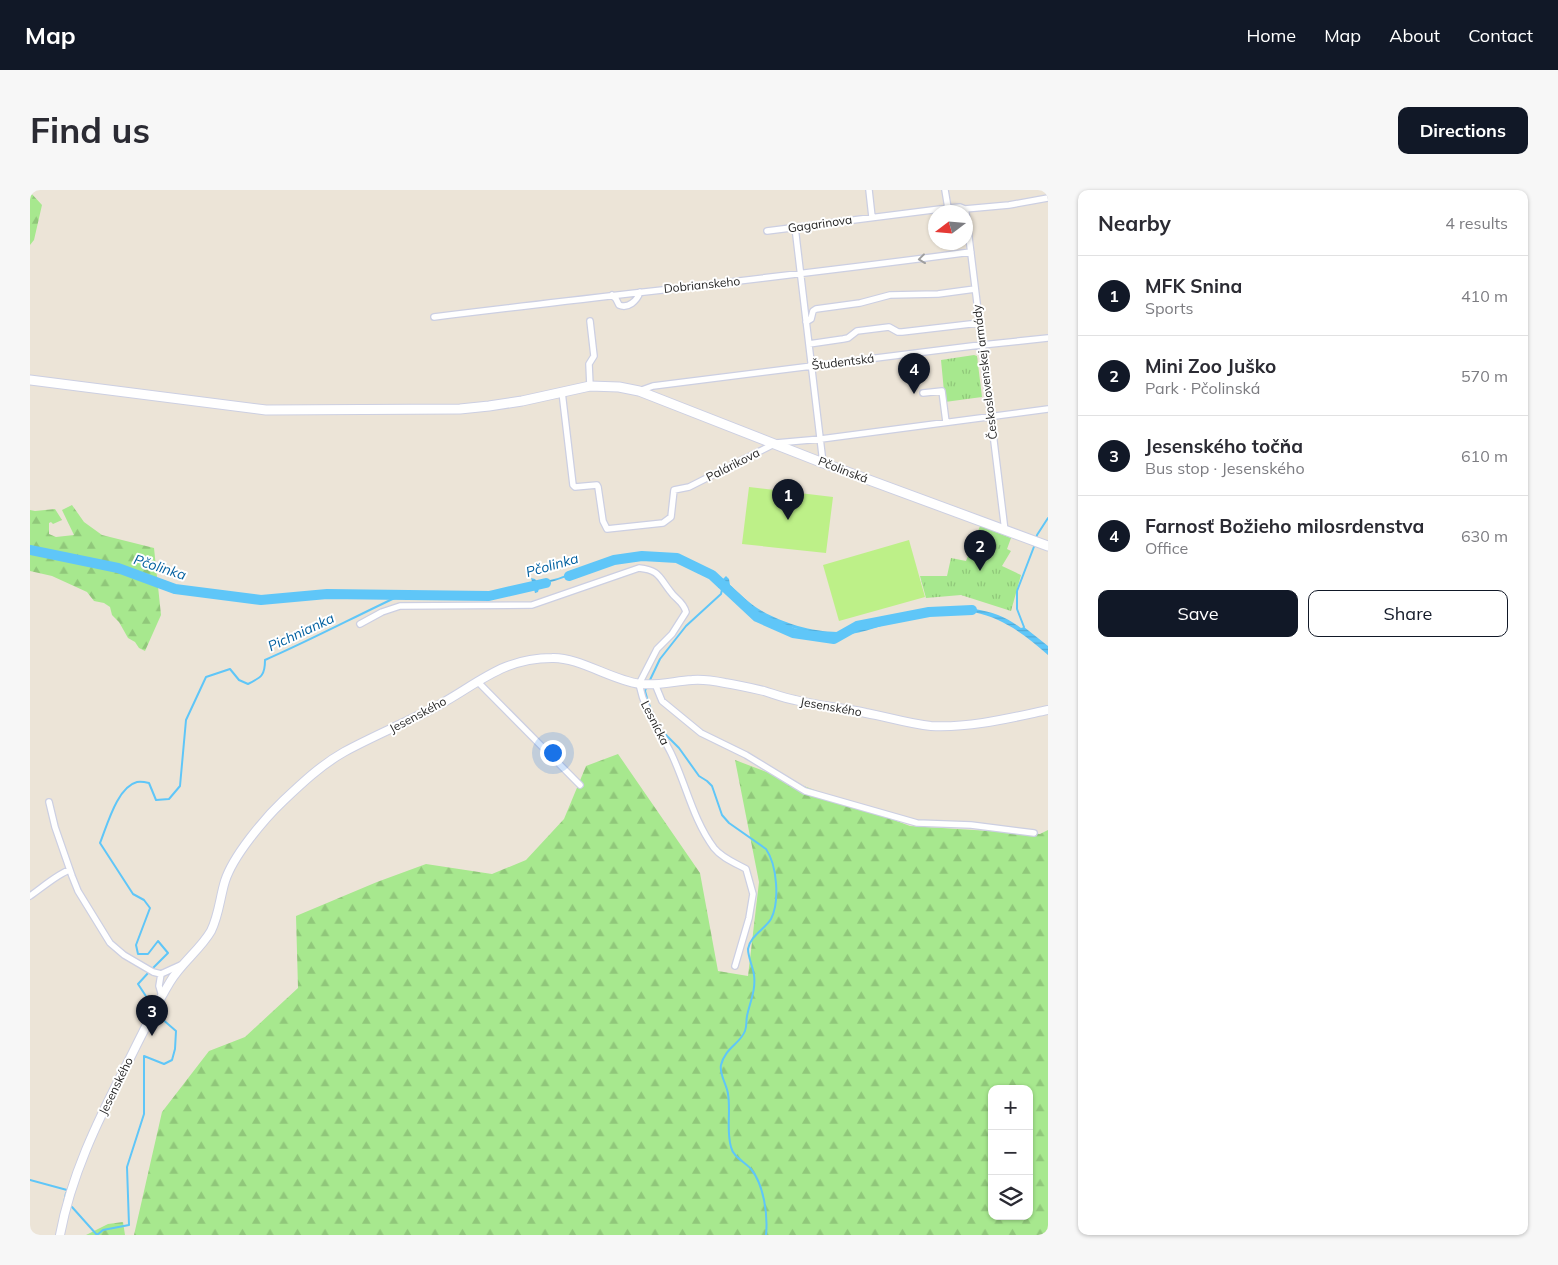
<!DOCTYPE html>
<html lang="en">
<head>
<meta charset="utf-8">
<style>
	:root { --surface:#fff; --page:#f7f7f7; --text:#2b2b33; --muted:#7c7c81; --line:#e1e1e2; --accent:#111827 }
	body { margin:0; font-family:Mulish,sans-serif; background:var(--page); color:var(--text) }
	.controls { position:absolute; right:15px; bottom:15px; display:grid; overflow:hidden; border-radius:10px; box-shadow:0 1px 4px #0004 }
	.controls button { width:45px; height:45px; display:grid; place-items:center; padding:0; border:0; border-bottom:1px solid var(--line); background:var(--surface); color:var(--text); font:25px sans-serif }
	.compass { position:absolute; left:898px; top:15px; width:45px; height:45px; border-radius:50%; background:var(--surface); box-shadow:0 1px 4px #0004; rotate:254deg }
	.you { position:absolute; left:522px; top:562px; width:18px; height:18px; margin:-12px; border:4px solid #fff; border-radius:50%; background:#1a73e8; box-shadow:0 0 0 8px #1a73e833 }
	.badge { display:grid; place-items:center; width:32px; height:32px; border-radius:50%; background:var(--accent); color:#fff; font-size:16px; font-weight:700 }
	.pin { position:absolute; translate:-50% -41px; filter:drop-shadow(0 1px 2px #0008) }
	.pin::after { content:''; position:absolute; top:26px; width:18px; height:15px; background:inherit; clip-path:polygon(0 0,100% 0,50% 100%) }
	.list { margin:0; padding:0; list-style:none }
	h2 { display:flex; justify-content:space-between; align-items:center; height:65px; margin:0; padding:0 20px; font-size:21px }
	h2 small { font-size:16px; font-weight:400; color:var(--muted) }
	.list li { display:grid; grid-template-columns:32px 1fr auto; gap:15px; align-items:center; box-sizing:border-box; height:80px; padding:0 20px; border-top:1px solid var(--line) }
	.list b { display:block; font-size:19px; white-space:nowrap }
	.list p { margin:0; font-size:16px; white-space:nowrap; color:var(--muted) }
	.list em { font-size:16px; font-style:normal; color:var(--muted) }
	.actions { display:flex; gap:10px; padding:15px 20px }
	.actions a { flex:1; padding:11px 0; border:1px solid var(--accent); border-radius:10px; text-align:center; font-size:18px; color:var(--accent) }
	.actions .main { background:var(--accent); color:#fff }
	.icon { flex:none; width:28px; height:28px; fill:none; stroke:currentColor; stroke-width:2; stroke-linecap:round; stroke-linejoin:round }
	.map { position:relative; flex:none; width:1018px; height:1045px; overflow:hidden; border-radius:10px }
	header { display:flex; align-items:center; gap:30px; box-sizing:border-box; height:70px; padding:0 25px; background:var(--accent); color:#fff }
	header strong { font-size:24px }
	nav { display:flex; gap:28px; margin-inline-start:auto; font-size:18px }
	.intro { display:flex; align-items:center; justify-content:space-between; box-sizing:border-box; height:120px; padding:0 30px }
	h1 { margin:0; font-size:35px }
	.button { padding:12px 22px; border-radius:10px; background:var(--accent); color:#fff; font-size:18px; font-weight:700 }
	main { display:flex; gap:30px; padding:0 30px }
	aside { flex:1; background:var(--surface); border-radius:10px; box-shadow:0 1px 4px #0004 }
	.map>svg:first-child { display:block }
	.forest { fill:url(#forest-firs); fill-rule:evenodd }
	.park { fill:url(#park-tufts) }
	.pitch { fill:#bdf088 }
	.water { fill:url(#water-rules) }
	.lines { fill:none; stroke-linecap:round; stroke-linejoin:round }
	.stream { stroke:#5fc6f8; stroke-width:2 }
	.river { stroke:#5fc6f8; stroke-width:10 }
	.minor-casing { stroke:#cccfe2; stroke-width:8 }
	.tertiary-casing { stroke:#cccfe2; stroke-width:10 }
	.secondary-casing { stroke:#cccfe2; stroke-width:11 }
	.minor { stroke:#fff; stroke-width:5.5 }
	.tertiary { stroke:#fff; stroke-width:8 }
	.secondary { stroke:#fff; stroke-width:9 }
	.oneway { stroke:#9e9e9e }
	.labels { text-anchor:middle; stroke-width:4; stroke-linejoin:round; paint-order:stroke }
	.street-label { font-size:12px; fill:#272727; stroke:#fff }
	.water-label { font-size:14px; font-style:italic; fill:#0260a0; stroke:#fff }
</style>
</head>
<body>
<header>
<strong>Map</strong>
<nav><a>Home</a><a>Map</a><a>About</a><a>Contact</a></nav>
</header>
<div class="intro"><h1>Find us</h1><a class="button">Directions</a></div>
<main>
<div class="map">
<svg width="1018" height="1045" viewBox="0 0 1018 1045">
	<defs>
		<pattern id="forest-firs" width="22" height="20" patternUnits="userSpaceOnUse" patternTransform="scale(1.25)"><rect width="22" height="20" fill="#a7e88e"/><path d="M5 1l3.5 6h-7zM16 11l3.5 6h-7z" fill="#90c77a"/></pattern>
		<pattern id="park-tufts" width="24" height="20" patternUnits="userSpaceOnUse" patternTransform="scale(1.25)"><rect width="24" height="20" fill="#a7e88e"/><path d="M3 7l-1-3M5 7V3M7 7l1-3M15 17l-1-3M17 17v-4M19 17l1-3" fill="none" stroke="#90c77a"/></pattern>
		<pattern id="water-rules" width="6" height="5" patternUnits="userSpaceOnUse" patternTransform="scale(1.25)"><rect width="6" height="5" fill="#5fc6f8"/><path d="M0 2.5h6" fill="none" stroke="#53aad5"/></pattern>
	</defs>
	<rect width="100%" height="100%" fill="#ece4d7"/>
	<path class="forest" d="M0 2 12 15 4 50 0 55Z
		M42 315 54 332 72 345 124 358 131 425 115 461 109 458 105 452 98 448 89 432 82 425 80 417 74 413 64 411 57 402 22 386 0 381V320L5 321 25 319 32 330 23 334 21 332 19 333V344L26 347 44 345 32 320Z
		M588 564 670 683 688 781 718 786 729 692 705 570 880 636 1010 644 1018 640V1045H104L132 922 179 861 215 847 268 798 266 726 347 692 396 674 462 684 496 670 534 629 556 576ZM962 899H999V1026H962Z
		M93 1032 95 1045H56L78 1034Z"/>
	<path class="park" d="M944 165 947 166 952 207 915 212 911 170Z
		M950 336 981 348 977 359 981 361 972 376 991 385 981 421 931 405 896 408 890 386H917L921 368 936 371Z"/>
	<path class="pitch" d="M719 297 803 307 796 363 712 354Z
		M879 350 895 407 809 431 793 375Z"/>
	<path class="water" d="M609 363 643 364 657 368 693 389 696 386 699 389 700 395C710 404 721 415 732 421 756 435 793 445 820 441 836 440 852 431 867 427 901 416 934 413 968 425 976 428 984 433 991 438L994 437 1018 456V465C1003 452 986 438 968 430 942 418 910 417 882 425 862 431 842 441 821 444 795 447 750 438 729 423 718 415 708 405 697 396L688 398 690 394C679 386 668 375 655 370 646 366 635 365 625 365 583 364 550 385 510 395L508 402 505 403 501 388 505 389 508 393 528 388 580 368Z"/>
	<g class="lines">
		<path class="stream" d="M1006 349 1007 345 1018 328
			M994 437 987 419V401L1005 354
			M619 492 630 469 656 436 691 404 693 395
			M617 496 615 501 617 508 621 520 632 541 649 558 669 586 677 591 682 596 692 625 699 633 736 659C747 675 750 711 741 729 735 739 720 746 718 759 718 767 723 777 724 785 726 800 720 812 717 826 716 831 717 836 715 841 710 854 695 858 691 875 689 884 697 895 698 904 701 922 696 940 701 957 703 967 715 972 721 979 734 995 738 1025 736 1045
			M122 779 138 763 128 751 118 764H108L106 755 120 718 114 710 103 704 70 653C77 636 87 597 107 592 111 591 115 592 119 593L126 610 139 609 150 596 156 530 176 487 200 479 209 490 218 494C232 487 235 485 235 470 281 450 326 426 371 405
			M119 782 108 794 123 817
			M0 990 37 1000
			M34 1013 36 1003
			M42 1017 67 1045
			M67 1045 73 1040 99 1035 97 977 114 924V866L134 874 142 870 145 859 146 841 131 828 126 821"/>
		<path class="river" d="M0 360 88 378 145 399 231 410 297 404 459 406 516 393
			M539 386 584 370 612 366 647 368 682 385 727 427 763 443 804 449 827 436 899 422 942 420"/>
		<defs>
			<path id="minor" d="M839 0 842 27
				M915 0 918 18
				M936 23 975 341
				M765 37 793 273
				M737 41 918 18 930 17 935 19 979 15 1018 8
				M582 105 586 109 589 115C598 119 607 111 610 102
				M404 127C583 105 762 86 941 62
				M776 132 781 129 783 121 786 119 830 113 860 105 908 104 945 99
				M779 154 813 149 818 148 827 141 859 137 868 142H872L949 133
				M560 196 559 174 564 166 560 131
				M609 201 623 196 942 156 1018 148
				M532 202 543 295 545 297 567 295 568 297 573 331 577 339 633 333 641 327 644 300 659 297 746 253 791 249 1018 219
				M893 203 912 201 916 232
				M330 434 352 422 370 416 502 415 609 378C629 380 629 387 640 401 646 410 653 411 656 422L642 444 627 459 609 494C615 523 628 537 641 563 656 594 663 630 684 658 692 668 705 673 716 679L723 704 719 728 705 776
				M448 492 550 595
				M625 494 632 511 671 543 716 565 775 601 887 633 941 635 1004 643
				M19 612 25 637 42 686 48 701 80 753 94 765 123 782 131 784 153 774
				M0 706C9 700 30 682 40 680
				M131 784 129 796 132 806"/>
			<path id="tertiary" d="M30 1045C41 986 67 932 94 880 109 851 123 820 140 792 151 773 170 760 181 741 189 725 190 707 195 691 203 666 234 629 253 611 272 593 291 575 314 562 345 545 378 532 409 515 449 493 473 468 522 468 549 467 581 490 610 494 628 496 645 491 662 490 673 489 685 491 695 493 708 495 721 498 734 501 744 504 754 508 765 510 789 516 813 518 836 523 858 527 879 534 901 536 940 538 980 528 1018 520"/>
			<path id="secondary" d="M0 190 236 220 430 219 459 216 492 211 560 196 589 197 609 201 793 273 1018 356"/>
		</defs>
		<use href="#minor" class="minor-casing"/>
		<use href="#tertiary" class="tertiary-casing"/>
		<use href="#secondary" class="secondary-casing"/>
		<use href="#minor" class="minor"/>
		<use href="#tertiary" class="tertiary"/>
		<use href="#secondary" class="secondary"/>
	</g>
	<defs><path id="oneway-chevron" d="M-2-3.5L2.5 0L-2 3.5" fill="none" stroke-width="1.6" stroke-linecap="round" stroke-linejoin="round" transform="scale(1.25)"/></defs>
	<use class="oneway" href="#oneway-chevron" transform="translate(892 69) rotate(173)"/>
	<g class="labels">
		<g class="street-label">
			<text transform="translate(790 34) rotate(-8)" y="4">Gagarinova</text>
			<text transform="translate(672 95) rotate(-6)" y="4">Dobrianskeho</text>
			<text transform="translate(813 172) rotate(-7)" y="4">Študentská</text>
			<text transform="translate(955 182) rotate(-97)" y="4">Československej armády</text>
			<text transform="translate(703 275) rotate(-27)" y="4">Palárikova</text>
			<text transform="translate(813 280) rotate(21)" y="4">Pčolinská</text>
			<text transform="translate(801 517) rotate(10)" y="4">Jesenského</text>
			<text transform="translate(388 525) rotate(-28)" y="4">Jesenského</text>
			<text transform="translate(625 533) rotate(63)" y="4">Lesnícka</text>
			<text transform="translate(86 896) rotate(-64)" y="4">Jesenského</text>
		</g>
		<g class="water-label">
			<text transform="translate(522 375) rotate(-16)" y="5">Pčolinka</text>
			<text transform="translate(130 377) rotate(18)" y="5">Pčolinka</text>
			<text transform="translate(271 442) rotate(-25)" y="5">Pichnianka</text>
		</g>
	</g>
</svg>
<div class="controls">
<button>+</button>
<button>−</button>
<button><svg class="icon" aria-label="layers" viewBox="0 0 24 24"><path d="M12 4l9 5-9 5-9-5zM3 14l9 5 9-5"/></svg></button>
</div>
<svg class="compass" viewBox="-18 -18 36 36"><path d="M0-13l5 13h-10z" fill="#e53935"/><path d="M0 13l5-13h-10z" fill="#7c7c81"/></svg>
<div class="you"></div>
<div class="pin badge" style="left:758px;top:330px">1</div>
<div class="pin badge" style="left:950px;top:381px">2</div>
<div class="pin badge" style="left:122px;top:846px">3</div>
<div class="pin badge" style="left:884px;top:204px">4</div>
</div>
<aside>
<h2>Nearby<small>4 results</small></h2>
<ul class="list">
<li><span class="badge">1</span><div><b>MFK Snina</b><p>Sports</p></div><em>410 m</em></li>
<li><span class="badge">2</span><div><b>Mini Zoo Juško</b><p>Park · Pčolinská</p></div><em>570 m</em></li>
<li><span class="badge">3</span><div><b>Jesenského točňa</b><p>Bus stop · Jesenského</p></div><em>610 m</em></li>
<li><span class="badge">4</span><div><b>Farnosť Božieho milosrdenstva</b><p>Office</p></div><em>630 m</em></li>
</ul>
<div class="actions"><a class="main">Save</a><a>Share</a></div>
</aside>
</main>
</body>
</html>
